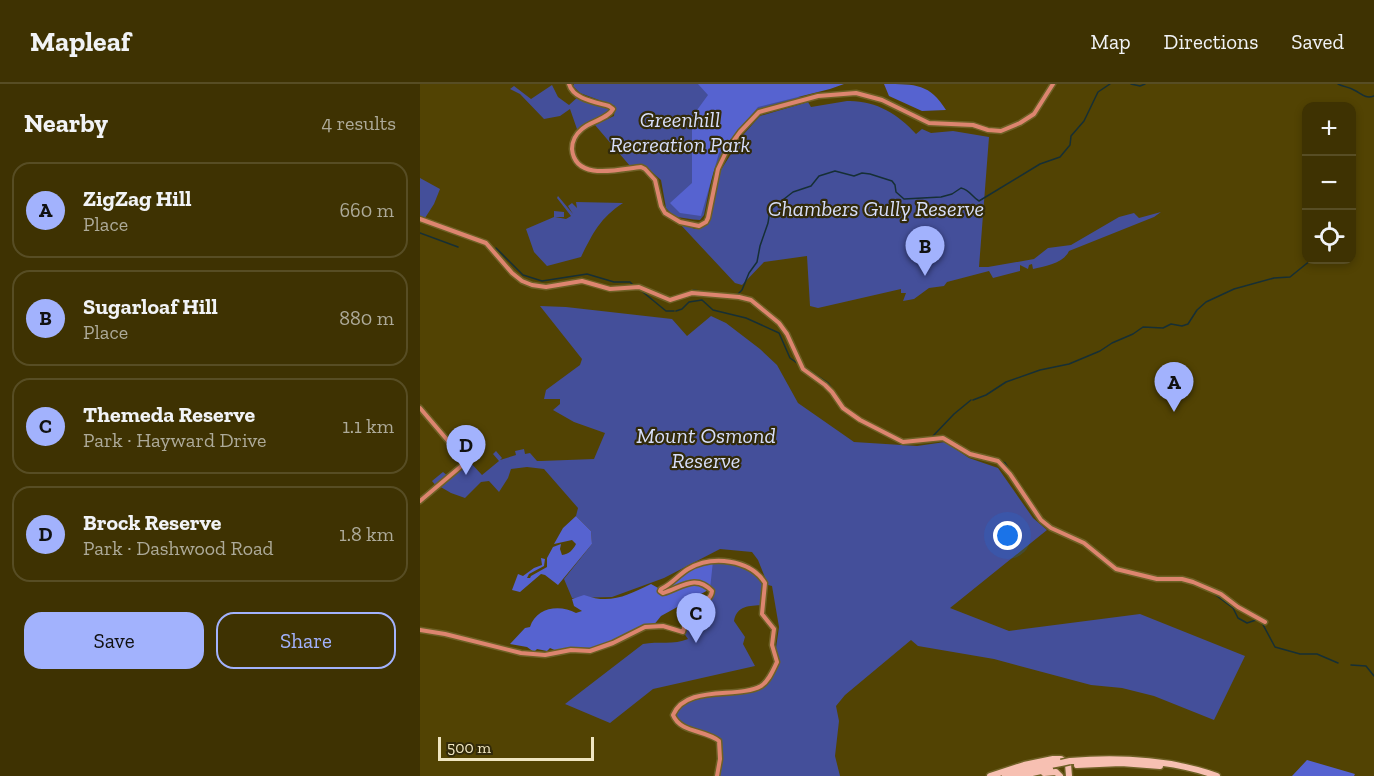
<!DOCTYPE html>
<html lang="en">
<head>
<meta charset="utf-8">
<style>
	:root { --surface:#3e3202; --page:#453a0c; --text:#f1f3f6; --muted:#adaa99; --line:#574d24; --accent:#a2b2fd }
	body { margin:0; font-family:"Zilla Slab",serif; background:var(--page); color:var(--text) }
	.controls { position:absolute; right:18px; top:18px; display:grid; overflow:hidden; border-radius:12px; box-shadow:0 3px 9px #0003 }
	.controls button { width:54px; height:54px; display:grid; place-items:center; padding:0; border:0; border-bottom:2px solid var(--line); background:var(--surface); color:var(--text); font:30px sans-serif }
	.scale { position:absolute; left:18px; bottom:15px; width:156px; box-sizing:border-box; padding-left:6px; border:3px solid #f0e6c2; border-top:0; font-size:16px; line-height:21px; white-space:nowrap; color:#f0e6c2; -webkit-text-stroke:4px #322a0a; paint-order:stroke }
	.you { position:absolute; left:588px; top:452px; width:21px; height:21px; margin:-15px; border:4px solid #fff; border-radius:50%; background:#1a73e8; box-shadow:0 0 0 9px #1a73e833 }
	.badge { display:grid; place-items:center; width:39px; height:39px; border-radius:50%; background:var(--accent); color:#111; font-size:20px; font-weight:700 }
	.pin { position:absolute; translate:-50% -50px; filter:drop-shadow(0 2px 3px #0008) }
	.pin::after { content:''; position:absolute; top:32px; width:21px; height:18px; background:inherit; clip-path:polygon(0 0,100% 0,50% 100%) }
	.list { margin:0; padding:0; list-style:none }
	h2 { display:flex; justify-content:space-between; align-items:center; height:78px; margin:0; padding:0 24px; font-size:26px }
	h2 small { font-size:20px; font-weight:400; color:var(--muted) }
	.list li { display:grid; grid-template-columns:39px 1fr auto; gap:18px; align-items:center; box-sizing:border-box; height:96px; margin:0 12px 12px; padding:0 12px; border:2px solid var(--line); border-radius:18px }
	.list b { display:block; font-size:22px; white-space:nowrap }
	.list p { margin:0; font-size:20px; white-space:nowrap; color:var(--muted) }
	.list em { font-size:20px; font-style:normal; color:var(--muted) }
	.actions { display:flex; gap:12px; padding:18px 24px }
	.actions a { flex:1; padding:14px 0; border:2px solid var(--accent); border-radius:18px; text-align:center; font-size:21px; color:var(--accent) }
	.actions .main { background:var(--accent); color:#111 }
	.icon { flex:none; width:33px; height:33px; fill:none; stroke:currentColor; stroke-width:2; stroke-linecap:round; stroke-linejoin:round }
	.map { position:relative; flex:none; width:954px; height:692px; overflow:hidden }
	header { display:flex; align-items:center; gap:36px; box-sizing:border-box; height:84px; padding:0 30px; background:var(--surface); border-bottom:2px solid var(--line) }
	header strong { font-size:28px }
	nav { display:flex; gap:33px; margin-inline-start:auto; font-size:21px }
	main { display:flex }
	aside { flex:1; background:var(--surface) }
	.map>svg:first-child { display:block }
	.green { fill:#444f9a }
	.forest { fill:#5663d0 }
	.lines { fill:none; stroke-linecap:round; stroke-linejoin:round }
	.stream { stroke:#162f35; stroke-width:1.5 }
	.secondary-casing { stroke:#6e6025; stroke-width:7 }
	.highway-casing { stroke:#6e6025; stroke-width:9 }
	.secondary { stroke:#dd856f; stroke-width:4 }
	.highway { stroke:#f7c0b2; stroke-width:6 }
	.highway-bridge-casing { stroke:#6e6025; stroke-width:9; stroke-linecap:butt }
	.highway-bridge { stroke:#f7c0b2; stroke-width:6 }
	.labels { text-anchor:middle; stroke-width:4.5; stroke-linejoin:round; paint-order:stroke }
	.park-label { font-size:22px; font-style:italic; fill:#d7defa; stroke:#322a0a }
</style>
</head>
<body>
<header>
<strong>Mapleaf</strong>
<nav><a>Map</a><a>Directions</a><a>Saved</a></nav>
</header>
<main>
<aside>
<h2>Nearby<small>4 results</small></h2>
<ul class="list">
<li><span class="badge">A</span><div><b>ZigZag Hill</b><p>Place</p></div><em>660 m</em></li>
<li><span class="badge">B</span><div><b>Sugarloaf Hill</b><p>Place</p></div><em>880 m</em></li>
<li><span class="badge">C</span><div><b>Themeda Reserve</b><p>Park · Hayward Drive</p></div><em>1.1 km</em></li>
<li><span class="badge">D</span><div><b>Brock Reserve</b><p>Park · Dashwood Road</p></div><em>1.8 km</em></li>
</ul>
<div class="actions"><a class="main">Save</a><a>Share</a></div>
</aside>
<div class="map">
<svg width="954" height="692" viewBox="0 0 954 692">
	<rect width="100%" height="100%" fill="#524303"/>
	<path class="green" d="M154 0H297L313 8 383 13 337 26 318 46 293 87 284 131 280 136C271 136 263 133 254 133L246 124 241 96 224 81 210 82 175 41 194 32 195 22 160 9 153 2Z
		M132 1 138 13 149 21 159 12 193 25 158 48 150 25 140 32 124 35 100 10 90 5 94 2 111 15Z
		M427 17C455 16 478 30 496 50L502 45 511 49 533 47 569 53 559 183H568L614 175 628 164 651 161 699 133 714 129 719 134 741 128 734 133 649 167C643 180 625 182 613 185L612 180 609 181 608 185 600 181V187L573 194 569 187 527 198 524 202 509 204 494 215 483 217 486 209H481V205L398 224 390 222 387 172 344 178 322 201 315 199 259 139 275 145 283 143 290 134 299 89 323 51 340 32 388 18 391 23Z
		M0 94 20 105 14 120 5 134 0 133Z
		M138 112 153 130 148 122 152 119 157 124 156 118 203 119C180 134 173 149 161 173L127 182 114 168 106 145 134 133V127L144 128V133H135L146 135 151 132 137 114Z
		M120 222 146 223 252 235 267 252 291 232 306 239 340 265 357 281 378 319 434 358 497 362 525 358 549 374 578 384 613 434 627 446 530 524 589 547 720 530 825 572 794 636 734 612 702 604 671 601 574 575 498 562 491 556 425 611 416 622 419 637 415 672 420 692H297L300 675 299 657 266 644 254 634 256 626 272 615 287 611 328 605 343 600 357 579 355 571 359 543 352 502 348 501 338 476 332 468 300 465 244 494 192 513 152 514 144 495 172 460 171 447 156 432 158 424 124 385 107 383 91 385 88 394 79 408 69 397 61 398 45 414 31 409 19 402 17 403 12 397 23 388 29 393 48 376 62 391 79 377 73 370 76 367 82 374 80 376 96 371 95 367 104 365 105 370 110 369 117 377H121L174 375 185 349 154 338 133 326 140 320V315H124L126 306 160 281 162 275Z
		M293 477 325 481 345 499 346 505 343 521C329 522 317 521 314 537L325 553 323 560 335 582 233 605 190 639 145 620 223 560C238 557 254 561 268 555L263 548C267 524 285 526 292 507L281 500Z"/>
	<path class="forest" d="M278 0H424L410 5 338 23 299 69 281 132 260 129 250 119 272 99V33L288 11Z
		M464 0C496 0 510 0 526 26L502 27 469 12Z
		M156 432 171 447 172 460 138 501 125 491 121 490 100 508 92 506 98 490 103 492 114 484 122 481 121 474 125 475 124 482 109 490 107 494H110L111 492 127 483V474L133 463 141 460 140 465 142 471C149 470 153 466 156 460L152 456 134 460 143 444Z
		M293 477 290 505 241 532 233 542 170 567 139 568 130 564 127 567 117 565 114 568 107 563 90 560 105 544 110 543C116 523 140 520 156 529L162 527 154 522 152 515 164 511C191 521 207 511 231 500L240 505 267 486Z
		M887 676 935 690 934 692H872Z"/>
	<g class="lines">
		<path class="stream" d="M711 0 720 2 725 0
			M918 0C924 3 929 3 934 6 942 10 945 15 954 12
			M0 149 38 163
			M76 164 103 191 122 197 167 190 194 198H210L213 201
			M218 204 246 227H254
			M270 208 273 206 300 210
			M311 211 318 210 322 206 329 189 337 178 340 162 348 139 350 126 373 108 391 102 399 92 415 87 434 92 442 89 450 90 472 97 475 101 476 108 484 115 521 113 532 110 541 104C550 106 552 113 559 117L620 80 640 73 650 61 651 52 664 37 678 8 690 0
			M256 227 262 225 269 218 282 216 293 226 326 234 359 249 370 274 377 279
			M383 282 408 299 422 319
			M553 316 566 311 586 298 620 286 649 280 680 267 692 259 713 250 723 243 743 244 751 240 762 242 768 240 777 226 786 218 814 205 854 194 870 193 891 176
			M513 352 534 330 551 316
			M503 354 522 352
			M526 354 540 362
			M572 374 585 379 591 389
			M680 474C690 483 698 490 712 491
			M793 509 813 524 818 534 827 539 836 536 841 537 855 563 880 570H897L918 579
			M931 581 946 582 954 592"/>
		<defs>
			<path id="secondary" d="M149 0C153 15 175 18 189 22L193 25C188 35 171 37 162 45 156 50 152 57 152 65 155 98 200 85 221 83L225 85 235 96 241 122 245 129 260 138 279 142 286 138 288 134 298 85 307 66 320 48 339 28 398 12 436 9 462 16 509 39 553 41 568 46 581 47 600 39 614 30 633 0
				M0 135 66 159 92 189 102 197 112 201 126 203 162 197 190 205 219 203 250 216 272 209 319 213 331 216 359 239 367 250 383 285 405 301 412 308 423 324 440 336 483 358 523 354 550 370 578 377 590 390 621 436 631 444 664 459 696 485 737 495H762L773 498 801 510 818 523 845 538
				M0 324 46 378 0 417
				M0 546 25 550 101 569 125 571 151 566 170 567 193 559 225 543 243 542 263 548C265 544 263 539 266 534 272 523 291 519 292 507 275 489 261 504 243 509L240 507 241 505C252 500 258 491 268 485 292 471 330 475 345 499L342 530 354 545 352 561 357 578C353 586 349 597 341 602 318 615 266 600 253 631 260 649 286 646 299 657L300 675 297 692"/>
			<path id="highway" d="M650 677C700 673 749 675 797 692
				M657 681 701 679 740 682
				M624 689 636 688 640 692
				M570 692 604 681 633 675H641L648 680 649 692
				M585 692 609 685 641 679
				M599 692 630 685"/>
		</defs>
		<use href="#secondary" class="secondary-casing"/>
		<use href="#highway" class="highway-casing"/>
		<use href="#secondary" class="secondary"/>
		<use href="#highway" class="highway"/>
		<defs>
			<path id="highway-bridge" d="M641 679 650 677"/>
		</defs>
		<use href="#highway-bridge" class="highway-bridge-casing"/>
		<use href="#highway-bridge" class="highway-bridge"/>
	</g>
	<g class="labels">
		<g class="park-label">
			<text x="260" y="43">Greenhill<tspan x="260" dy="25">Recreation Park</tspan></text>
			<text x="456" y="132">Chambers Gully Reserve</text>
			<text x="286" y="359">Mount Osmond<tspan x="286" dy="25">Reserve</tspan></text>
		</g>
	</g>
</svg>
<div class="controls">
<button>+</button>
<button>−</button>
<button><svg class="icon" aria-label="locate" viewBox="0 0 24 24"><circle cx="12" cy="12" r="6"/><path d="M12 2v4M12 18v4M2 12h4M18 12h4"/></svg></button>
</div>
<div class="scale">500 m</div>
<div class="you"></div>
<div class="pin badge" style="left:754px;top:328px">A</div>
<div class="pin badge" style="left:505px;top:192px">B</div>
<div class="pin badge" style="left:276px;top:559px">C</div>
<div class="pin badge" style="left:46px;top:391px">D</div>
</div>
</main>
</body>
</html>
